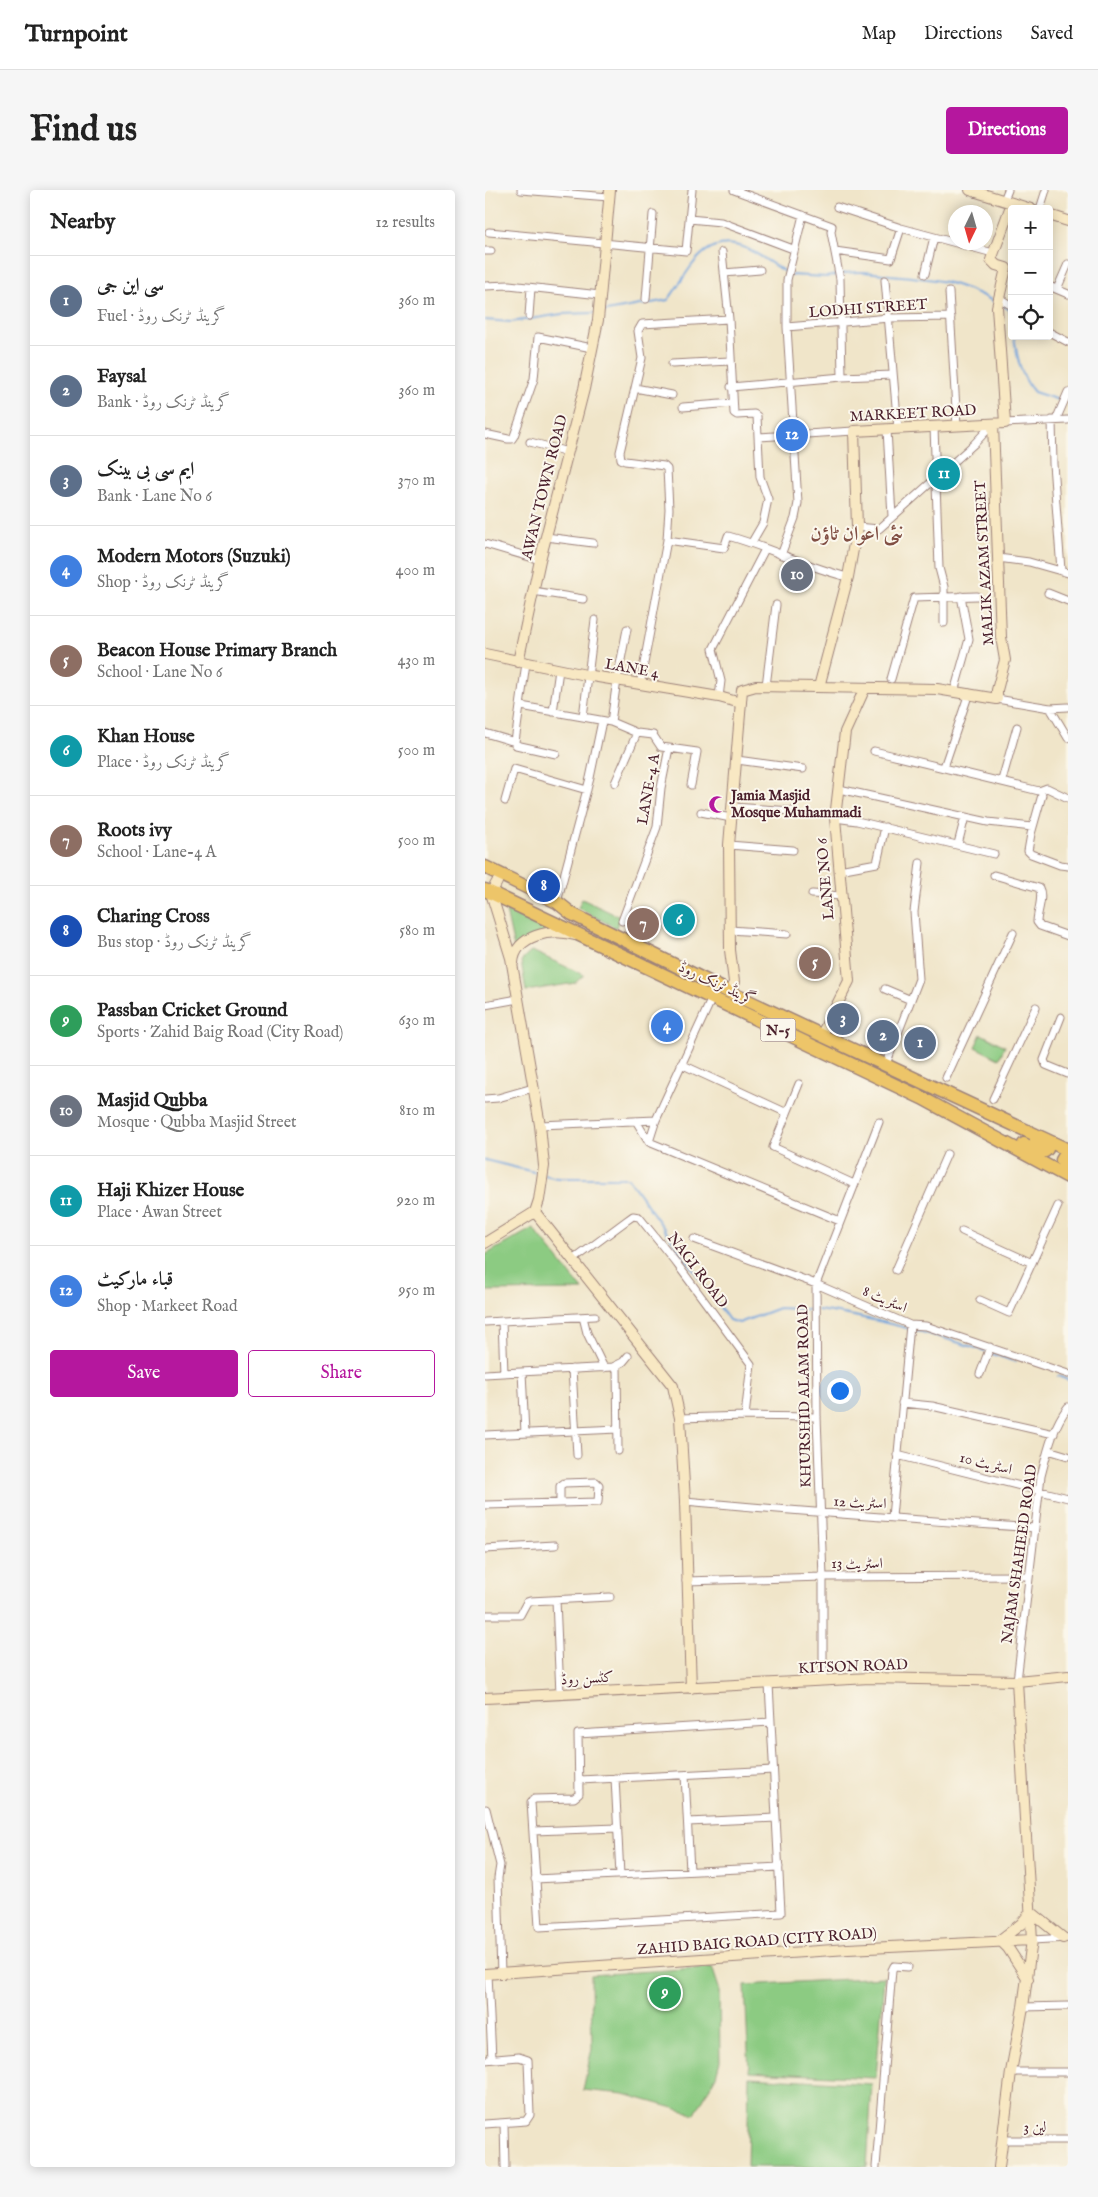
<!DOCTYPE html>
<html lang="en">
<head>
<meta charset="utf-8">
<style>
	:root { --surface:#fff; --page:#f6f6f6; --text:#222; --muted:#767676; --line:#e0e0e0; --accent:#b5179e }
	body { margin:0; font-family:"IM FELL English",Amiri,serif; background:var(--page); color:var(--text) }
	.controls { position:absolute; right:15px; top:15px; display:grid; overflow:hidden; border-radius:5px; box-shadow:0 2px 12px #0003 }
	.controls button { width:45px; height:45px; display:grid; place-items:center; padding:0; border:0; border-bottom:1px solid var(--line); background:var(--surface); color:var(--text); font:25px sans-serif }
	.compass { position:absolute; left:463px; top:15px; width:45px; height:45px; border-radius:50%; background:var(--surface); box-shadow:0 2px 12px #0003; rotate:185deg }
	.you { position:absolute; left:354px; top:1200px; width:18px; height:18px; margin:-12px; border:4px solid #fff; border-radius:50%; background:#1a73e8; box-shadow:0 0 0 8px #1a73e833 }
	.badge { display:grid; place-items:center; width:32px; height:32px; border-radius:50%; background:var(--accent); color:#fff; font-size:16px; font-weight:700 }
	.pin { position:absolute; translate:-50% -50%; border:2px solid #fff; box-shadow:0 1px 5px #0006 }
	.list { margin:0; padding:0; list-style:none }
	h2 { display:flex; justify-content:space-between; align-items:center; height:65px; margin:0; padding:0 20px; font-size:21px }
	h2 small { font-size:16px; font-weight:400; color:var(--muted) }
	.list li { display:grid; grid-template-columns:32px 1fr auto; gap:15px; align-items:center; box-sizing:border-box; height:90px; padding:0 20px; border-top:1px solid var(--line) }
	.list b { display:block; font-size:19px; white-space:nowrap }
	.list p { margin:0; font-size:16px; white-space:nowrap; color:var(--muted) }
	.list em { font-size:16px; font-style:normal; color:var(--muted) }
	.actions { display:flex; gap:10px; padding:15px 20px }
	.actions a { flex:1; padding:11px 0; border:1px solid var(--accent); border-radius:5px; text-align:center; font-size:18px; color:var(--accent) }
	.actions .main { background:var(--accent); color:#fff }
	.icon { flex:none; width:28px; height:28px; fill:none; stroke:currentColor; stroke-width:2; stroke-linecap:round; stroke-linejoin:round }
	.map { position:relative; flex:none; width:583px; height:1977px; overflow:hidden; border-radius:5px }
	header { display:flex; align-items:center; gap:30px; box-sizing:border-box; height:70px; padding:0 25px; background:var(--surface); border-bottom:1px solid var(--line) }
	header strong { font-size:24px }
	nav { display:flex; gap:28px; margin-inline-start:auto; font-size:18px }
	.intro { display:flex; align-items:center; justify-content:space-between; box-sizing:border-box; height:120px; padding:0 30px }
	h1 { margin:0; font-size:35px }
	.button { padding:12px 22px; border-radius:5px; background:var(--accent); color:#fff; font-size:18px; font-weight:700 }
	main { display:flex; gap:30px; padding:0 30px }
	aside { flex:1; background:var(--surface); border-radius:5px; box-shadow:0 2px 12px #0003 }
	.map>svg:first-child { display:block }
	.green { fill:#8ccb82; stroke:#6b7556 }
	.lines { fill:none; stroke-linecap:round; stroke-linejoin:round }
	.stream { stroke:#71a3dc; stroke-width:2 }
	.street-casing { stroke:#9d827a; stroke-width:9 }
	.secondary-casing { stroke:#9d827a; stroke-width:12 }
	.highway-casing { stroke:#9d827a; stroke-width:15 }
	.street { stroke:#fff; stroke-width:7 }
	.secondary { stroke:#f8e8c3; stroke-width:10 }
	.highway { stroke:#edc569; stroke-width:12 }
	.labels { text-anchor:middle; stroke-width:4; stroke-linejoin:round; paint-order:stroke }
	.shield { fill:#fbf7ec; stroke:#7f6065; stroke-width:1 }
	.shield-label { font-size:14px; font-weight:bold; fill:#4a1f2b }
	.street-label { font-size:15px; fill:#4a1f2b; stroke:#fbf7ec }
	.poi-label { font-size:15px; font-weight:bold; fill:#4a1f2b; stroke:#fbf7ec; text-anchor:start }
	.district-label { font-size:20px; font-weight:bold; fill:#814f44; stroke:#fbf7ec }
</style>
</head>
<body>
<header>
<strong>Turnpoint</strong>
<nav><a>Map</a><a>Directions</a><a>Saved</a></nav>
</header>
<div class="intro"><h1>Find us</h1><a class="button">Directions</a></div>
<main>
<aside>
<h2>Nearby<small>12 results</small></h2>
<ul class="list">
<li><span class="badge" style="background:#5c6f8a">1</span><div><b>سی این جی</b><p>Fuel · گرینڈ ٹرنک روڈ</p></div><em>360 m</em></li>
<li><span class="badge" style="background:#5c6f8a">2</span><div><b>Faysal</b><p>Bank · گرینڈ ٹرنک روڈ</p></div><em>360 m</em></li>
<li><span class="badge" style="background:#5c6f8a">3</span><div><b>ایم سی بی بینک</b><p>Bank · Lane No 6</p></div><em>370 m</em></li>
<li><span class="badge" style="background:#3f7fe0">4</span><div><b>Modern Motors (Suzuki)</b><p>Shop · گرینڈ ٹرنک روڈ</p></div><em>400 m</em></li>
<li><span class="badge" style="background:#8d6e63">5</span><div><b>Beacon House Primary Branch</b><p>School · Lane No 6</p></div><em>430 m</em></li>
<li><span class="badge" style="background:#0f9aa8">6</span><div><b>Khan House</b><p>Place · گرینڈ ٹرنک روڈ</p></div><em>500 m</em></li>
<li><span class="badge" style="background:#8d6e63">7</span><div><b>Roots ivy</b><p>School · Lane-4 A</p></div><em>500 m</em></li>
<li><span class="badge" style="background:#1a4fb4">8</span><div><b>Charing Cross</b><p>Bus stop · گرینڈ ٹرنک روڈ</p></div><em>580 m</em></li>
<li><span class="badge" style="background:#2e9e5b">9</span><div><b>Passban Cricket Ground</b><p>Sports · Zahid Baig Road (City Road)</p></div><em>630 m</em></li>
<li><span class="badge" style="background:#6b7280">10</span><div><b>Masjid Qubba</b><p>Mosque · Qubba Masjid Street</p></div><em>810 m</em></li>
<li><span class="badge" style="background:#0f9aa8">11</span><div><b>Haji Khizer House</b><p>Place · Awan Street</p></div><em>920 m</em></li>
<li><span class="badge" style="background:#3f7fe0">12</span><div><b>قباء مارکیٹ</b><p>Shop · Markeet Road</p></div><em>950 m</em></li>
</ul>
<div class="actions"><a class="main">Save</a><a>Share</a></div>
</aside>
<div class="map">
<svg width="583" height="1977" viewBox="0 0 583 1977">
	<rect width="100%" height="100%" fill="#fbf7ec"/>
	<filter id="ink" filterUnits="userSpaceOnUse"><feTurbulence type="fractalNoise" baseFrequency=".02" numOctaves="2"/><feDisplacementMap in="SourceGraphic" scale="10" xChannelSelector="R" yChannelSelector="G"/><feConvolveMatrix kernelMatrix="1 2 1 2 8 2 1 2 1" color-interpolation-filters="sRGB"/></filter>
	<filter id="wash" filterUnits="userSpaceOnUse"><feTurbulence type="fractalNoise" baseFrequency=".0096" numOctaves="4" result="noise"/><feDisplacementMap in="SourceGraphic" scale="20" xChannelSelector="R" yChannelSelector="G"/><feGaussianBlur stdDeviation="1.12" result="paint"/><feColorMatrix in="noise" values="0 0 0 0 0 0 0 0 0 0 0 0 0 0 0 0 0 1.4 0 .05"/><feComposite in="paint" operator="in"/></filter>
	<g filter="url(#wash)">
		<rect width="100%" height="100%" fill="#f0e5c9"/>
		<path class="green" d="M97 709 135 727 131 738 93 718Z
			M21 721 64 740 29 758Z
			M47 761 99 785 90 793 41 801 36 771Z
			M496 844 520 856 514 869 490 857Z
			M48 1038 98 1100 0 1101V1065Z
			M227 1777 234 1798 235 1871 231 1886 210 1924 139 1904 98 1900 107 1858 106 1785Z
			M399 1787 391 1888 264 1882 260 1795Z
			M264 1887 387 1894 382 1977H262Z"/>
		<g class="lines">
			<path class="stream" d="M356 84C372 80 389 83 405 85 449 89 469 90 508 111
				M306 85 341 87 351 85
				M517 115 525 120 527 131
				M116 122 183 110C204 83 217 43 258 57 274 63 287 75 302 83
				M0 130 26 132 77 124 109 123
				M529 146C532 166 535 186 549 202L577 211
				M0 970 53 983
				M60 985 72 988H143L244 1130 254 1133 294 1118 328 1120
				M333 1120C390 1128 445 1143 500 1161
				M505 1163 531 1172
				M573 1186 583 1190"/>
		</g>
	</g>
	<g filter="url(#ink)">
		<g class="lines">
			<defs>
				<path id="street" d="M36 0 124 7
					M249 0 347 36 346 42 355 89 357 187
					M519 10 523 0
					M352 17 416 38 508 63
					M555 19 561 0
					M204 29 236 32 308 59
					M4 42 201 61 207 0
					M0 61H6
					M350 61 406 69 416 38
					M237 62 244 129 249 223 252 225 269 224 272 226 275 287 283 309 278 333 267 352
					M239 83 275 80
					M440 84 449 47
					M400 90 413 239
					M0 96 24 95 115 105
					M564 96 583 104
					M572 99 583 74
					M464 102 472 236
					M514 108 527 116
					M161 109 168 24
					M44 126 46 98
					M302 137 404 128 466 127
					M564 142 583 152
					M187 174 245 171
					M246 197 357 187 408 185
					M150 198 187 205
					M198 217 248 213
					M567 230 568 274 576 380
					M571 230 583 202
					M520 233 583 230
					M449 237 454 378 459 397V433
					M402 240 407 326
					M0 244 23 249H27L29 246 49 189 53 147 107 158
					M274 247 369 241
					M45 252 83 262
					M372 337 394 339 489 254 508 234
					M61 347 108 353
					M182 350 239 358 243 346C284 357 321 377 363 387
					M0 354 55 370
					M296 365 310 328 313 313 302 137V90L318 25
					M513 368 544 372 583 383
					M48 401 98 409
					M563 403 583 411
					M406 489 429 408 492 406
					M155 495 182 350 184 319 182 279 179 276 140 271 136 269 135 262 157 168 153 141 157 134 244 129
					M281 496 291 415
					M469 502 484 449 476 406
					M234 507 236 491 228 459 280 359
					M512 509 565 518 583 517
					M36 516 126 532 152 543 168 545 176 557 184 558
					M565 518 583 548
					M68 522 74 480
					M98 527 110 430
					M126 532 132 490 142 439
					M0 543 30 552 31 555 71 564
					M30 552 41 473
					M389 561 554 601 562 598 583 608
					M252 570 318 579
					M459 577 484 503
					M517 590 532 537
					M130 593 152 543
					M354 599 503 632 547 637
					M556 601 557 605 546 644 543 661 546 664 575 675 583 676
					M20 611 29 579 102 600
					M248 617 307 621
					M216 622 246 628
					M350 628 372 631 509 664
					M473 654 480 627
					M244 655 308 660
					M354 680 392 673 400 637
					M509 685 554 698C559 707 552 722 552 732L555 736 583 746
					M327 704 357 706
					M72 712 105 588 117 531
					M137 731 172 637 176 598 184 558 212 562 206 595
					M245 740 302 744
					M400 799 426 810
					M0 815 33 809
					M576 827 559 870 561 875 583 884
					M196 874 302 923
					M401 874 434 789 429 722 435 673
					M461 888 528 743
					M314 894 288 957 369 994
					M0 909 13 908 48 898
					M508 909 551 817
					M151 931 164 952 355 1031
					M55 935 171 930
					M164 952 171 930 227 808
					M477 1041 547 1073
					M209 1049 331 1094 425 1135 441 1136 583 1184
					M87 1071 141 1031 148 1026 154 1027 192 1074 266 1174 260 1226
					M411 1080 462 964
					M495 1110 524 1123 573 1016
					M98 1127 102 1143 119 1178
					M17 1131 19 1183
					M0 1132 110 1126
					M132 1176 133 1261
					M87 1179 92 1265
					M37 1182 40 1243
					M0 1184 128 1177 138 1172 143 1166
					M495 1184 505 1157
					M417 1213 447 1216 569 1244
					M195 1228 260 1226 332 1227
					M0 1245 133 1239
					M563 1260 583 1266
					M412 1265 583 1308
					M200 1311C316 1322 433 1330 550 1338
					M0 1315 113 1312 114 1295 111 1292 79 1293 75 1296V1313
					M407 1327 425 1135
					M0 1359 70 1355
					M201 1391 338 1387 544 1386
					M71 1410 75 1504
					M0 1425H35L42 1412 45 1411 125 1407
					M338 1491V1387L332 1227 331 1094 394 932
					M532 1491 556 1286C562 1263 568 1236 583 1217
					M284 1494 296 1722V1723L54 1737 46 1612 49 1609 89 1608 94 1604 93 1544 286 1532
					M200 1585 205 1681
					M130 1588 135 1685
					M95 1590 288 1580
					M1 1619 15 1675 13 1688 16 1784
					M203 1632 291 1628
					M48 1641 133 1638
					M50 1689 294 1677
					M547 1750 583 1748
					M3 1784 7 1869
					M538 1817 583 1816
					M0 1870 34 1867 43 1870 45 1925 41 1931 0 1934
					M526 1882H583
					M19 1933 20 1977
					M517 1950H583
					M391 1977 407 1780 409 1776 423 1777"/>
				<path id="secondary" d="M485 0 546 19
					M564 25 583 31
					M0 464 101 485 234 507 256 513
					M33 472 55 370 99 199 113 130 125 0
					M334 497 363 387 372 337 369 241 520 233 512 117 521 78 511 75 506 70 527 13
					M28 773C30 745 66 738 90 745
					M246 803 249 792 245 760 244 655 257 500 271 496 452 499 512 509V500L520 470 516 447 508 234
					M337 844 364 791 350 628 360 542 380 498
					M50 1022 188 1196 195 1228 200 1311 206 1498
					M0 1053 50 1022 54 1010 59 976 55 935 26 768 6 703 12 692
					M0 1508 385 1488 532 1491 583 1486
					M0 1784 363 1759 547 1750
					M543 1789 523 1758 515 1750 536 1734 546 1722 578 1748
					M514 1977 526 1882 538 1817 547 1750 532 1491"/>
				<path id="highway" d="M0 677 72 712 87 724 246 803 583 960
					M0 700 437 908 583 987
					M539 954 555 962 560 961 562 959 561 954 551 949
					M583 966 580 965 577 970 583 975"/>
			</defs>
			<use href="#street" class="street-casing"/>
			<use href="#secondary" class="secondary-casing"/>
			<use href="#highway" class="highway-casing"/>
			<use href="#street" class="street"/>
			<use href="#secondary" class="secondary"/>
			<use href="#highway" class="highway"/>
		</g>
	</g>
	<defs>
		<symbol id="mosque-bare" viewBox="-9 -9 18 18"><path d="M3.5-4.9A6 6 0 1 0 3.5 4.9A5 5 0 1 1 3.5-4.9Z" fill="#b5179e" stroke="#fbf7ec" stroke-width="2.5" paint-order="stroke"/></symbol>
	</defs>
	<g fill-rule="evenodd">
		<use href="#mosque-bare" x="220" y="602" width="25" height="25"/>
	</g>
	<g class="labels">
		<rect class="shield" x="275.5" y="828.5" width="35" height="23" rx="4"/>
		<g class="shield-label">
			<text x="293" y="845">N-5</text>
		</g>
		<g class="street-label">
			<text transform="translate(383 118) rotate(-4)" y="5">LODHI STREET</text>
			<text transform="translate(428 223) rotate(-3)" y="5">MARKEET ROAD</text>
			<text transform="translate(59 297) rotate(-76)" y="5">AWAN TOWN ROAD</text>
			<text transform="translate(499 373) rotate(-93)" y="5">MALIK AZAM STREET</text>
			<text transform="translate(147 478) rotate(10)" y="5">LANE 4</text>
			<text transform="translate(163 599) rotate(-80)" y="5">LANE-4 A</text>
			<text transform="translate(340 689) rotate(-95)" y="5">LANE NO 6</text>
			<text transform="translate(232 793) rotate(25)" y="5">گرینڈ ٹرنک روڈ</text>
			<text transform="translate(213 1080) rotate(53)" y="5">NAGI ROAD</text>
			<text transform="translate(400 1109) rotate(23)" y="5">اسٹریٹ 8</text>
			<text transform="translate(319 1206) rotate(-91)" y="5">KHURSHID ALAM ROAD</text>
			<text transform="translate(501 1273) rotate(14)" y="5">اسٹریٹ 10</text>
			<text transform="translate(375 1312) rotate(3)" y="5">اسٹریٹ 12</text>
			<text transform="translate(534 1364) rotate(-82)" y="5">NAJAM SHAHEED ROAD</text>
			<text x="372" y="1378">اسٹریٹ 13</text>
			<text transform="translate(368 1476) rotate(-2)" y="5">KITSON ROAD</text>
			<text transform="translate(102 1488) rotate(-3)" y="5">کٹسن روڈ</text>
			<text transform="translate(272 1751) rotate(-4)" y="5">ZAHID BAIG ROAD (CITY ROAD)</text>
			<text x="550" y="1942">لین 3</text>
		</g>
		<g class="poi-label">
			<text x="246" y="610">Jamia Masjid<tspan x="246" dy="17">Mosque Muhammadi</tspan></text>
		</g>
		<g class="district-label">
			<text x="372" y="350">نئی اعوان ٹاؤن</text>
		</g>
	</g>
</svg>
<div class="controls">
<button>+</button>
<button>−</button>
<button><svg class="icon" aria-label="locate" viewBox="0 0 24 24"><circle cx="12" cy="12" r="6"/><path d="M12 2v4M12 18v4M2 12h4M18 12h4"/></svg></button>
</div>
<svg class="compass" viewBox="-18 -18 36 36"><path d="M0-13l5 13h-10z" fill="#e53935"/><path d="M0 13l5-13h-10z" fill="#767676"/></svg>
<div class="you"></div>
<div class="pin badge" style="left:435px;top:853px;background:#5c6f8a">1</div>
<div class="pin badge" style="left:398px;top:846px;background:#5c6f8a">2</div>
<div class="pin badge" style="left:358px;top:829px;background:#5c6f8a">3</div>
<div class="pin badge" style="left:182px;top:836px;background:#3f7fe0">4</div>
<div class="pin badge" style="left:330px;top:773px;background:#8d6e63">5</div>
<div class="pin badge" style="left:194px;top:730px;background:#0f9aa8">6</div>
<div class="pin badge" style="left:158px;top:734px;background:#8d6e63">7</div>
<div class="pin badge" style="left:59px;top:696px;background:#1a4fb4">8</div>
<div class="pin badge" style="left:180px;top:1803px;background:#2e9e5b">9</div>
<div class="pin badge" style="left:312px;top:385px;background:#6b7280">10</div>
<div class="pin badge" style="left:459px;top:284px;background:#0f9aa8">11</div>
<div class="pin badge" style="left:307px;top:245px;background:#3f7fe0">12</div>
</div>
</main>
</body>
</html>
